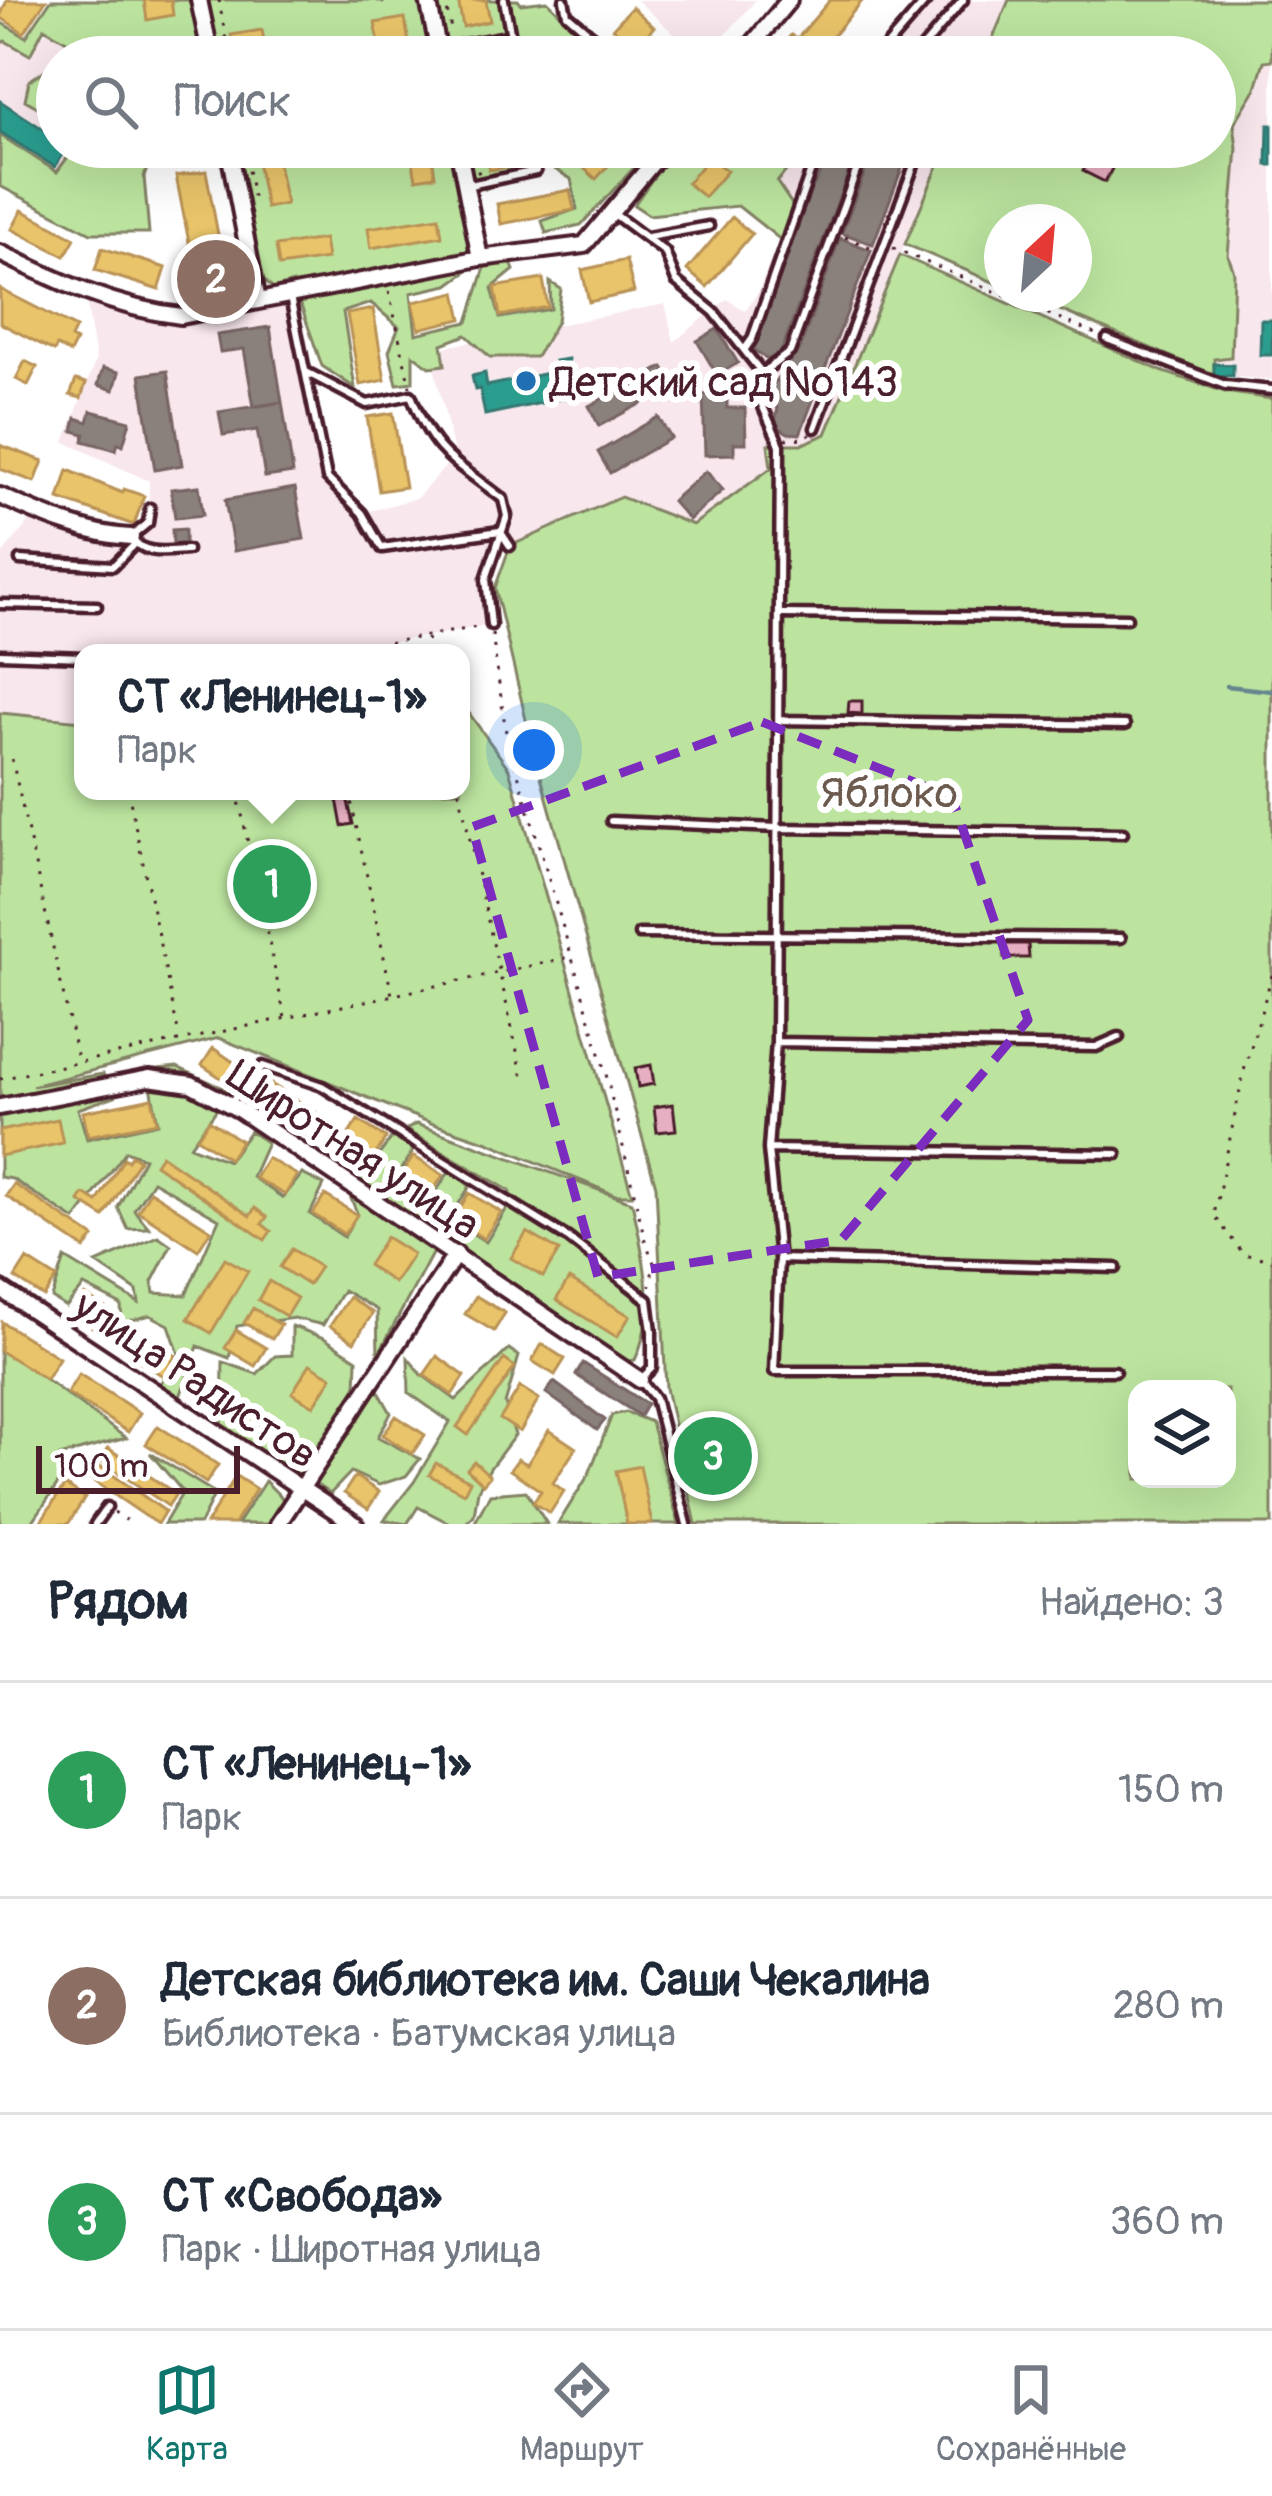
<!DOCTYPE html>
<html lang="ru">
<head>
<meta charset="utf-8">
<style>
	:root { --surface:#fff; --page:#f2f2f3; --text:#1f2937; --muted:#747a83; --line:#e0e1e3; --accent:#0f766e }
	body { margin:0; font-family:Pangolin,sans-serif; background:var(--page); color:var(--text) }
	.controls { position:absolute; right:36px; bottom:36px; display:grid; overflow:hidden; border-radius:24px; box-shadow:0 12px 48px #0002 }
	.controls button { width:108px; height:108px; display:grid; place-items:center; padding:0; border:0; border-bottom:3px solid var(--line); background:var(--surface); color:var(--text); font:60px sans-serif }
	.compass { position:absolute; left:984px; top:204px; width:108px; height:108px; border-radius:50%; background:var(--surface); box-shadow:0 12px 48px #0002; rotate:26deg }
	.scale { position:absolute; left:36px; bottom:30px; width:204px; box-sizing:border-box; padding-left:12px; border:6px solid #4a1f2b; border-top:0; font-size:33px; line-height:42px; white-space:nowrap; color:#4a1f2b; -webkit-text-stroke:9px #fff; paint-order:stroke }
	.you { position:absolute; left:534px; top:750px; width:42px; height:42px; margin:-30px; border:9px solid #fff; border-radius:50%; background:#1a73e8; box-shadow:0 0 0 18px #1a73e833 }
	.badge { display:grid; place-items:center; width:78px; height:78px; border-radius:50%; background:var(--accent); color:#fff; font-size:39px; font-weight:700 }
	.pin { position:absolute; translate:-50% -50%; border:6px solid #fff; box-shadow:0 3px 12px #0006 }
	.popup { position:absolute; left:74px; top:644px; width:396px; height:156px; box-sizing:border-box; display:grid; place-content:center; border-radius:24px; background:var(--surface); filter:drop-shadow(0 3px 9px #0005); font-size:39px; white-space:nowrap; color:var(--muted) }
	.popup b { font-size:45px; color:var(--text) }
	.popup::after { content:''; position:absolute; left:50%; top:100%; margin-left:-24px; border:24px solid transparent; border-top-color:var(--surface) }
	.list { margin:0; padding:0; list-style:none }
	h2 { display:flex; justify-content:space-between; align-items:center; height:156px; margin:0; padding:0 48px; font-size:51px }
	h2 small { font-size:39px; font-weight:400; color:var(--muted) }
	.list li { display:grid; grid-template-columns:78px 1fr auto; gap:36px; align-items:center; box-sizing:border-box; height:216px; padding:0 48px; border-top:3px solid var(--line) }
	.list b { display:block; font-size:45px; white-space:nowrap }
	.list p { margin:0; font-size:39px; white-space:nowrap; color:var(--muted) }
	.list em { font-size:39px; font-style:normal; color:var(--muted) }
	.icon { flex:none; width:66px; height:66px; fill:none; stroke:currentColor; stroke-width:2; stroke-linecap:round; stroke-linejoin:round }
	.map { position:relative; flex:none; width:1272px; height:1524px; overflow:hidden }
	.search { position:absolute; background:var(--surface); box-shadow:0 12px 48px #0002; left:36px; right:36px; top:36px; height:132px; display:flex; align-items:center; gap:30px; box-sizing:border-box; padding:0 42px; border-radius:66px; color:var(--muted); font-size:45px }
	.sheet { height:804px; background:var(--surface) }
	nav { display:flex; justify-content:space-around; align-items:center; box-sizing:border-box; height:168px; border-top:3px solid var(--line); background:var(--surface); font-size:33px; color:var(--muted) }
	nav a { display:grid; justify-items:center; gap:6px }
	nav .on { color:var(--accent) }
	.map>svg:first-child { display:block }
	.built { fill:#f8e7ed }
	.green { fill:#bce49f; stroke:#838265; stroke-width:3; fill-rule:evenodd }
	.homes { fill:#e9c46a; stroke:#b99257; stroke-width:3 }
	.schools { fill:#2a9d8f; stroke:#347771; stroke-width:3 }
	.industry { fill:#8a817c; stroke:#776464; stroke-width:3 }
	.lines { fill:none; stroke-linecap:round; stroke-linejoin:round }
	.stream { stroke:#66868f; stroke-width:4.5 }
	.building { fill:#e7afc2; stroke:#4a1f2b; stroke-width:3 }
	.service-casing { stroke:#4a1f2b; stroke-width:15 }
	.minor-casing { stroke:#4a1f2b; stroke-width:22 }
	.path { stroke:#4a1f2b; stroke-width:3; stroke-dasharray:3 9; stroke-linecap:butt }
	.service { stroke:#fff; stroke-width:6 }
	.minor { stroke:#fff; stroke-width:14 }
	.marked { fill:none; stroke:#7b2cbf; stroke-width:9; stroke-dasharray:24 15; stroke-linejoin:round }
	.poi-dot { fill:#1f6fb2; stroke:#fff; stroke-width:4.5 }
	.labels { text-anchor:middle; stroke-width:12; stroke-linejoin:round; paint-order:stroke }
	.poi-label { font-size:42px; fill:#4a1f2b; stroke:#fff; text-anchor:start }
	.park-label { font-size:42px; fill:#6c5a4e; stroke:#fff }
	.street-label { font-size:42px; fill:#4a1f2b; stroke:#fff }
</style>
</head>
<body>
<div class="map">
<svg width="1272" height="1524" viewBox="0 0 1272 1524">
	<rect width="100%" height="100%" fill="#fff"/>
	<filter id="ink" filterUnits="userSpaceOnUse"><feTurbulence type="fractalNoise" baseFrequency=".00833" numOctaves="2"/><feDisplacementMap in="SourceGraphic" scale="24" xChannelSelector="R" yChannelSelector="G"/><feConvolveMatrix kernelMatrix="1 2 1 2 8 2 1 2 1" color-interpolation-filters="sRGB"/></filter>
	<g filter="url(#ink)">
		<path class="built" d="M637 0H756L706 57H700Z
			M927 0H1009L985 57H876Z
			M1272 0V380L1214 375 1208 147H1215Z
			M47 31 89 57H57V147H104L110 211 0 163V44L7 34 29 48Z
			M793 147H946L826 434 803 444 780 445 771 468 693 525 620 497 510 546 501 533 486 579 491 625 330 653H83V721L0 713V557L37 512 131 537 148 523 149 481 65 442 96 359 85 294 181 316 290 297 327 478 363 513 417 498 455 456 430 350 665 304 674 342 727 299 745 311 759 291 782 230 755 208Z"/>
		<path class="green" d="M51 0H376L383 3 385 0H518L521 4 547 1 606 57H504L501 50 467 57H191L186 41 143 39 101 47 103 57H73L70 43 44 28 30 55 5 41 0 44V22L26 37Z
			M1009 0H1272V60L1264 61 1256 88 1234 124 1237 148 1228 255 1234 272 1231 357 1214 359V375L1022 294H1074V222H1002V286L905 244 946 147H1215V57H985Z
			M57 62V118L25 100 29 81Z
			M0 135 57 172 75 147H130L134 160 151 158 144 177 149 233H91L0 186Z
			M234 147H481L484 156 521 148 532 167 485 189 462 178 470 232 465 273 448 285 411 293 416 334 468 322 486 264 509 259 514 270 492 288 500 318 551 309 550 282 561 289 557 321 536 357H490L466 335 442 344 445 365 430 367 413 355V382L397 384 389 351 399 327 371 303 343 312 355 388 322 366 293 283 273 289 259 275Z
			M559 147H806L777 182 793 206 782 241 738 206 649 215 634 205 662 165 643 158 581 225 546 233 542 221 577 209 571 179 553 168 552 154Z
			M900 255 1164 372 1225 392 1272 399V1524H696L666 1388 656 1186 531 741 495 588 510 546 621 497 693 525 771 468 768 444H803L826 434ZM1137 1389H1227V1479H1137Z
			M461 702 509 769 632 1195H615L488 1142 431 1123 219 1038 32 1086 103 1074 115 1096 78 1109 87 1139 158 1123 148 1070 177 1067 230 1091 190 1146 228 1161 250 1131 267 1143 252 1177 283 1198 302 1174 324 1185 310 1214 344 1237 357 1213 335 1160 339 1151 371 1166 392 1137 414 1149 393 1184 429 1203 450 1170 470 1186 449 1219 486 1242 509 1205 510 1191 406 1130 416 1124 632 1202C643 1253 658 1311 635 1360L623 1362 426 1225 421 1240 433 1252 378 1355 377 1310 343 1290 323 1325 294 1318 237 1326 229 1358 198 1346 180 1397 160 1384 179 1354 169 1325 150 1315 122 1323 121 1305 84 1286 66 1307 52 1298 65 1258 139 1303 137 1291 96 1263 158 1236 171 1245 152 1282 154 1293 186 1295 219 1219 153 1181 134 1210 149 1228 128 1229 118 1207 144 1158 126 1151 75 1220 12 1179 0 1177V713L83 721V791H461Z
			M292 1326 324 1338 357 1359 356 1388 296 1477 222 1429 223 1362 257 1374 275 1356 292 1355Z
			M0 1346 126 1438 60 1456V1481L31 1524H0Z
			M509 1349 519 1356 505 1404 515 1435 490 1468 478 1490 474 1515 465 1524H451L418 1507 407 1524 384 1520 414 1482 450 1422 409 1393 408 1358 422 1375 456 1400Z
			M378 1390 391 1413 378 1437 420 1459 406 1476 379 1485 351 1472 330 1494 314 1483Z
			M626 1412 651 1422 679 1524H558L589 1474 612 1415Z
			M150 1453 215 1493 200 1524H164L183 1492Z
			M265 1481 284 1500 268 1524H237Z
			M526 1491 547 1524H474L490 1494Z"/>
		<path class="homes" d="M7 0H46L24 33 0 17Z
			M144 0H171L173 15 147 20Z
			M458 0H486L490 21 463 27Z
			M830 0H863L816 56 797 39Z
			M632 7 654 27 635 48 613 28Z
			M405 18 409 43 380 49 375 23Z
			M262 30 267 57H235L231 35Z
			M791 35 818 57H773Z
			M180 42 183 57H155L153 46Z
			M410 147H431L435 176 416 179Z
			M485 147H510L514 166 489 170Z
			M590 147H607L617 156 596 179 577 162Z
			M276 153 286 204 266 208 256 156Z
			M709 157 727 171 704 197 687 183Z
			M206 171 226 277 197 283 176 176Z
			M570 190 574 210 501 224 497 204Z
			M22 210 75 238 65 256 12 229Z
			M439 217 442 236 371 248 368 228Z
			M732 217 752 234 707 287 687 270Z
			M324 239 327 259 279 266 276 246Z
			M102 248 166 268 159 290 95 270Z
			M626 260 634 292 589 302 582 270Z
			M543 279 548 307 500 316 495 287Z
			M0 289 76 328 71 338 76 341 70 353 57 346 54 351 0 323Z
			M456 292 462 319 419 329 413 302Z
			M373 309 385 380 360 385 347 314Z
			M25 361 37 367 28 385 16 379Z
			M76 380 86 383 81 398 70 395Z
			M393 413 405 487 379 491 367 417Z
			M0 445 43 461 35 482 0 469Z
			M68 470 122 493 124 489 144 496 134 525 59 499Z
			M213 1048 245 1070 234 1087 202 1065Z
			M268 1082 328 1120 315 1140 255 1102Z
			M152 1098 157 1122 88 1136 83 1112Z
			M58 1119 63 1143 0 1156V1131Z
			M209 1120 241 1141 229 1159 197 1138Z
			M358 1120 386 1138 370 1164 341 1146Z
			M131 1155 139 1160 104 1217 79 1201 84 1194 97 1202 124 1158 128 1161Z
			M161 1155 250 1216 255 1208 267 1217 262 1224 271 1231 265 1240 155 1164Z
			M413 1156 443 1175 427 1201 397 1183Z
			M267 1158 297 1175 285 1195 255 1178Z
			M14 1184 94 1237 85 1249 6 1196Z
			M150 1191 211 1230 198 1250 138 1211Z
			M469 1193 501 1212 484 1239 453 1219Z
			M325 1195 357 1215 344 1234 313 1214Z
			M527 1232 559 1251 543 1277 511 1258Z
			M386 1237 413 1254 394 1283 368 1265Z
			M292 1249 320 1267 308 1285 280 1267Z
			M225 1258 248 1271 211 1333 188 1319Z
			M27 1259 57 1278 44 1297 15 1278Z
			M569 1279 630 1316 617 1337 556 1300Z
			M269 1281 297 1298 286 1316 258 1300Z
			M85 1295 117 1316 105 1335 72 1314Z
			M476 1296 505 1313 494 1331 465 1314Z
			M349 1297 373 1313 354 1342 330 1326Z
			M253 1308 281 1325 272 1339 244 1323Z
			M2 1322 59 1358 46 1379 0 1351Z
			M236 1330 266 1348 255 1366 225 1348Z
			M144 1336 176 1356 163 1376 132 1356Z
			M542 1344 565 1359 555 1375 532 1361Z
			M437 1356 465 1376 452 1395 424 1375Z
			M504 1359 515 1367 468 1435 457 1427Z
			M310 1364 332 1377 314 1406 292 1393Z
			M79 1374 140 1413 128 1432 67 1393Z
			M205 1376 238 1397 225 1416 193 1394Z
			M520 1387 539 1399 520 1432 500 1419Z
			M264 1415 294 1434 282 1452 252 1433Z
			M396 1416 425 1435 412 1454 383 1435Z
			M158 1426 218 1465 206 1483 146 1444Z
			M549 1430 576 1448 553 1483 564 1491 550 1513 533 1502 541 1491 510 1470 518 1459 527 1464Z
			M108 1448 176 1494 168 1506 100 1460Z
			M474 1461 490 1476 483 1484 467 1469Z
			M436 1463 470 1481 464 1493 429 1475Z
			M97 1464 165 1511 157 1524 88 1477Z
			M640 1466 652 1524H627L616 1471Z
			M236 1476 256 1489 234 1524H206Z
			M355 1476 379 1492 368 1509 344 1493Z
			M65 1485 85 1498 68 1524H39Z"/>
		<path class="schools" d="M0 101 57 138V147H68L55 167 0 132Z
			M1268 125H1272V165H1267Z
			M1261 320H1272V355H1260Z
			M568 359 570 373 564 374 569 397 485 415 480 389 475 390 472 376 485 373 487 386 557 371 555 361Z
			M1214 364 1233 365V376L1214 375Z"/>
		<path class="industry" d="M833 147H858L781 352 768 360 754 350 811 190Z
			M874 147H910L873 244 842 233Z
			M840 238 871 250 800 434 788 433 774 424 778 408 764 396 800 348Z
			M270 327 282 402 254 407 244 349 220 352 217 335Z
			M717 329 738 363 717 375 697 341Z
			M663 367 674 386 599 426 589 406Z
			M103 368 119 372 114 390 98 385Z
			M167 371 182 465 155 470 140 375Z
			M727 394V408H745L746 443H734V454L705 455 703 395Z
			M282 402 293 473 265 477 257 430 223 435 219 412Z
			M91 411 130 421 123 445 118 443 116 450 83 441 85 434 73 431 76 418 88 422Z
			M658 417 671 438 610 473 598 452Z
			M706 471 723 490 689 520 672 501Z
			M199 486 203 515 175 518 171 489Z
			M295 488 304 539 234 551 225 500Z
			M185 529V544H173L172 530Z
			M583 1363 647 1404 640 1416 576 1375Z
			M554 1382 605 1420 597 1430 546 1393Z"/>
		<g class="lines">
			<path class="stream" d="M1227 686 1272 691"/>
		</g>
		<path class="building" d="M1093 152 1115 163 1105 182 1083 171Z
			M849 701H862V714L848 713Z
			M347 797 353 824 342 826 337 799Z
			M1004 944H1028L1029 958H1004Z
			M651 1065 654 1084 638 1087 635 1068Z
			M673 1104 676 1130 657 1132 654 1107Z"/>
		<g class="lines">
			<defs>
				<path id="service" d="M504 0 515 57
					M564 0 567 14 617 57
					M886 47 927 0
					M438 49 511 35
					M915 57 963 0
					M465 186 536 171 532 147
					M614 214 665 252 676 281 714 312 762 373 759 398 780 445 776 1042 768 1149 779 1259 774 1371H1115
					M648 237 709 226
					M290 297 327 478 362 513 382 548 500 531
					M1107 339 1225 385 1272 390
					M745 349 752 339 819 147
					M306 372 367 404 411 395C434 456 455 461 503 499L507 516 486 579 491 625
					M762 373 790 352 865 147
					M815 428 921 147
					M150 508 148 523 131 537C143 556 167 551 187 550
					M502 534 510 546
					M20 560 113 566 135 544
					M0 604 97 606
					M782 614 1127 618
					M0 654 83 657
					M780 720 1125 725
					M611 821 778 828 1123 833
					M639 934 1121 938
					M777 1042 1096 1047 1119 1037
					M229 1104 263 1066 322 1086 568 1238 648 1300 652 1331V1368L640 1380 655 1398 687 1524
					M768 1149 1117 1154
					M779 1259 1116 1268
					M95 1524 107 1507"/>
				<path id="minor" d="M199 0 211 57
					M428 0 440 57
					M742 57 789 0
					M228 147 258 301
					M458 147 480 258
					M0 253C60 282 114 308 181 316L480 258 584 245 666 147
					M0 496C40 514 87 535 131 537
					M0 1107 149 1078 191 1084 238 1109 640 1380
					M0 1289 355 1524
					M278 1524 456 1254"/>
			</defs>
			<use href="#service" class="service-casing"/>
			<use href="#minor" class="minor-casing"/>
			<path class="path" d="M219 0 229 57
				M445 0 452 34
				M244 147 254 204
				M473 147 479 175
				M845 237 875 249
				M893 248 1100 336
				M389 291 410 387
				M785 439 806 438 810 433
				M1272 560V595
				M492 634 506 733 606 1074 645 1240 654 1263 650 1286
				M427 638 430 653
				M330 653 478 627
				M12 759 78 1062
				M128 791 179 1036
				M237 791 285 1018
				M349 791 392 995
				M459 791 523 1078
				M1272 975 1244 1071 1214 1215 1243 1254 1272 1260
				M0 1079 572 957
				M114 1512 132 1524"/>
			<use href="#service" class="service"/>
			<use href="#minor" class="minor"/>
		</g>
	</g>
	<path class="marked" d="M762 722 952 797 1028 1020 841 1240 598 1277 472 827Z"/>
	<circle class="poi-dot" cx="526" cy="381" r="12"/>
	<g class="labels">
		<g class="poi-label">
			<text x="550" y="396">Детский сад №143</text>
		</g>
		<g class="park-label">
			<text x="889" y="807">Яблоко</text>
		</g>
		<g class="street-label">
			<text transform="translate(354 1149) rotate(33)" y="15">Широтная улица</text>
			<text transform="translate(196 1379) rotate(34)" y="15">улица Радистов</text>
		</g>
	</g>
</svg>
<div class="controls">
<button><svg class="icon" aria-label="layers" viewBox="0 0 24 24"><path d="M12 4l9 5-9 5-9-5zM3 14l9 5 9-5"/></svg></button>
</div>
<svg class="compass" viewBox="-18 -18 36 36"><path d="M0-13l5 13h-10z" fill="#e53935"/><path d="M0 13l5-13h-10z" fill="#747a83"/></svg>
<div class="scale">100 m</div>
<div class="you"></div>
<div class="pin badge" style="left:272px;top:884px;background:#2e9e5b">1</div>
<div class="popup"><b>СТ «Ленинец-1»</b>Парк</div>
<div class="pin badge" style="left:216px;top:279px;background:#8d6e63">2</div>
<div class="pin badge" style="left:713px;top:1456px;background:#2e9e5b">3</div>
<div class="search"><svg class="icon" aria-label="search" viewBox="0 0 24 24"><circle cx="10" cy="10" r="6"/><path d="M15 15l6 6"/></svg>Поиск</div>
</div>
<section class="sheet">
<h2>Рядом<small>Найдено: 3</small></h2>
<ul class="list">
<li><span class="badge" style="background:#2e9e5b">1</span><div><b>СТ «Ленинец-1»</b><p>Парк</p></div><em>150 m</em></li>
<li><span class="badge" style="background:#8d6e63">2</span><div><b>Детская библиотека им. Саши Чекалина</b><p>Библиотека · Батумская улица</p></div><em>280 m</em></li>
<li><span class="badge" style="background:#2e9e5b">3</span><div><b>СТ «Свобода»</b><p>Парк · Широтная улица</p></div><em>360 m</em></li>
</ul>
</section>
<nav>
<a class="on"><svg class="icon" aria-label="map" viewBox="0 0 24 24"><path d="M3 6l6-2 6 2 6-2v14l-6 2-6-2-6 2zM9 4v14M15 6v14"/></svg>Карта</a>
<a><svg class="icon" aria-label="directions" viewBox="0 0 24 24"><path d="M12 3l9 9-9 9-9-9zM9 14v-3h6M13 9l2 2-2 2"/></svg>Маршрут</a>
<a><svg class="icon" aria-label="saved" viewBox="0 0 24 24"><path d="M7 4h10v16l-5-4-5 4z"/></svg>Сохранённые</a>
</nav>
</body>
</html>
